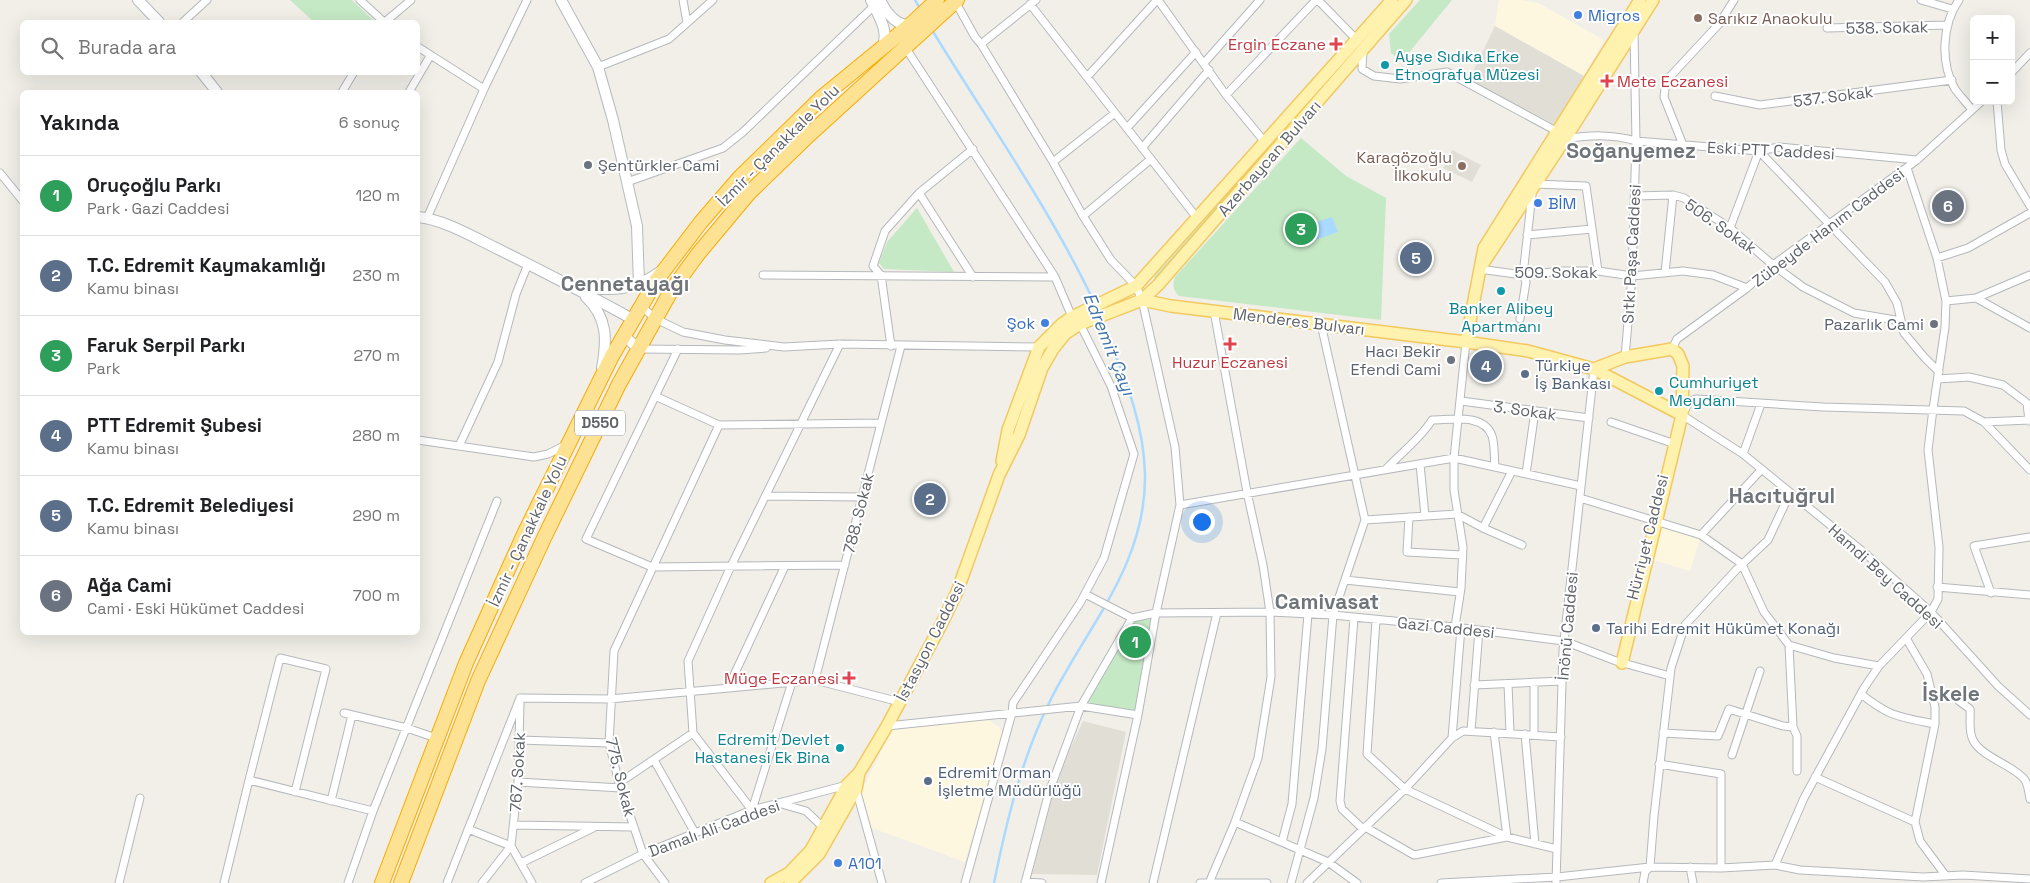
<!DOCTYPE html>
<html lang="tr">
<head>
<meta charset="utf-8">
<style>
	:root { --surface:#fff; --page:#f6f6f6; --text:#202124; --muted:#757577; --line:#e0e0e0; --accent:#2563eb }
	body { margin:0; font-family:"Space Grotesk",sans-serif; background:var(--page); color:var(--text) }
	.controls { position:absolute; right:15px; top:15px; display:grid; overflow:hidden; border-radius:8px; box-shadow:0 5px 20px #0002 }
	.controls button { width:45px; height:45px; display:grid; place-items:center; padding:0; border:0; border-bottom:1px solid var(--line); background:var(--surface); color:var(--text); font:25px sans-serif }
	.you { position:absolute; left:1201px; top:521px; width:18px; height:18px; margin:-12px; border:4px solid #fff; border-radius:50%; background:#1a73e8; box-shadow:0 0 0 8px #1a73e833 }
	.badge { display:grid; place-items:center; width:32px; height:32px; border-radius:50%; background:var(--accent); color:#fff; font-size:16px; font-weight:700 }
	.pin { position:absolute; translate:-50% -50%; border:2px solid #fff; box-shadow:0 1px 5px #0006 }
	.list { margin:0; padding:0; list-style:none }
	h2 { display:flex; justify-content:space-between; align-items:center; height:65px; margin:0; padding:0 20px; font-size:21px }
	h2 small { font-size:16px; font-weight:400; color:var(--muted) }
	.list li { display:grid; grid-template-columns:32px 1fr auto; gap:15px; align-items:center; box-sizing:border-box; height:80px; padding:0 20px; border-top:1px solid var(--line) }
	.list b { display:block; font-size:19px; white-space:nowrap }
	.list p { margin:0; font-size:16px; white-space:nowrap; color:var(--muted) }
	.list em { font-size:16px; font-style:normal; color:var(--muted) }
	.icon { flex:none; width:28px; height:28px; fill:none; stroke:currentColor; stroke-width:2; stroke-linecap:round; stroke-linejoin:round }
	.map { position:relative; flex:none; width:2030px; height:883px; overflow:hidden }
	.search { position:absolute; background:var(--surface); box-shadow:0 5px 20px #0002; left:20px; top:20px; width:400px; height:55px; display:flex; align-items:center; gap:12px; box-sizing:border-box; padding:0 18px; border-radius:8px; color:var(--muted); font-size:19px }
	.panel { position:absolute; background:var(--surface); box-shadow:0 5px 20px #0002; left:20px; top:90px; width:400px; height:545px; border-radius:8px }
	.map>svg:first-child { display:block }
	.commercial { fill:#fef7e0 }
	.education { fill:#e1ded6 }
	.green { fill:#c5e8c5 }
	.water { fill:#aadaff }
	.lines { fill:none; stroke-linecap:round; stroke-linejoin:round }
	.stream { stroke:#aadaff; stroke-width:2.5 }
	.street-casing { stroke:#b5b8bc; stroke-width:9 }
	.secondary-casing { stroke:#b6babf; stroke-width:12 }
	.primary-casing { stroke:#f2c960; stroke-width:14 }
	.highway-casing { stroke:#f9ab00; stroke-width:16 }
	.street { stroke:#fff; stroke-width:7 }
	.secondary { stroke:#fff; stroke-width:10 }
	.primary { stroke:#fff2af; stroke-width:11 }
	.highway { stroke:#fde293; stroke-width:14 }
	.shop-dot { fill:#3f7fe0; stroke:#fff; stroke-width:2 }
	.education-dot { fill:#8d6e63; stroke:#fff; stroke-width:2 }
	.health-dot { fill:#e0444e; stroke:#fff; stroke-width:2 }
	.culture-dot { fill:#0f9aa8; stroke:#fff; stroke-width:2 }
	.worship-dot { fill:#6b7280; stroke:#fff; stroke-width:2 }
	.service-dot { fill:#5c6f8a; stroke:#fff; stroke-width:2 }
	.labels { text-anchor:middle; stroke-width:4; stroke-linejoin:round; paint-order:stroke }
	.shield { fill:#fff; stroke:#8f9295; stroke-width:1 }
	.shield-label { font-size:15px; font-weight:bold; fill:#5f6368 }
	.shop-label { font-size:16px; fill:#366cbe; stroke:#fff; text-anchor:start }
	.education-label { font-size:16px; fill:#785e54; stroke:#fff; text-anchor:start }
	.street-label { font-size:16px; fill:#5f6368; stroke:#fff }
	.health-label { font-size:16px; fill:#be3a42; stroke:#fff; text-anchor:end }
	.culture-label { font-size:16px; fill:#0d838f; stroke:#fff; text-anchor:start }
	.worship-label { font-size:16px; fill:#5b616d; stroke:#fff; text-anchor:end }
	.service-label { font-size:16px; fill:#4e5e75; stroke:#fff; text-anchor:start }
	.water-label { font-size:18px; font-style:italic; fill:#4174aa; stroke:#fff }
	.district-label { font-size:21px; font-weight:bold; fill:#70757a; stroke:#fff }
</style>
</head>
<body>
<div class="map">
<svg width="2030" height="883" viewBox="0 0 2030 883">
	<rect width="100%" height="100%" fill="#f1efe8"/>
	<path class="commercial" d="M1499 0H1522L1538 3 1604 40 1584 76 1495 26Z
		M1656 521 1701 535 1690 571 1647 558Z
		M984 720 990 721 998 726 1002 732V739L965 862 872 828 861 792 892 730Z"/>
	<path class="education" d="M1495 26 1584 76 1556 125 1469 80Z
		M1452 150 1481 165 1472 182 1443 168Z
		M1083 721 1126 732 1097 875 1032 874 1058 775Z"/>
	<path class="green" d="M290 0H352L375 22H314Z
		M1420 0H1452L1407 55 1395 56 1391 53 1389 34Z
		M1343 64 1342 69 1156 279 1154 277 1339 67Z
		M1301 138 1346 176 1386 198 1381 320 1179 296C1173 290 1172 286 1175 277Z
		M917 208 954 272 884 269 879 263 887 242Z
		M1156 613 1138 715 1081 706 1132 618Z"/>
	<path class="water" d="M1332 217 1338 232 1307 243 1301 227Z"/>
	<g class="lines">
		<path class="stream" d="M915 0 921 10
			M932 30C987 120 1049 207 1094 302
			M994 883C1007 819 1022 757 1051 699 1089 624 1146 564 1145 475 1144 418 1121 370 1101 319"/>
		<defs>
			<path id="street" d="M360 0 384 22
				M683 0 687 23
				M1158 0 1226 95 1264 141
				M1318 0 1358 41
				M1921 0 1952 9
				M1959 0C1942 24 1940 63 1955 89 1960 96 1967 103 1972 110
				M955 1 975 37 981 44 1053 162 1083 216 1111 260 1136 286 1142 300 1175 447 1180 505 1156 613 1138 715 1101 883
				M1030 4 1197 218
				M183 22 207 0
				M385 22 411 0
				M1827 28 1948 25
				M981 44 1036 0
				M418 47 484 89 427 218
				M905 47 1055 277 1072 317
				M1363 50 1362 69 1374 76 1400 79 1447 72 1558 132
				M1204 63 1260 0
				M598 67 669 39 713 0
				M2011 73 2030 53
				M1087 77 1157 0
				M484 89 527 0
				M342 92 354 72
				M409 92 430 56
				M1226 95 1316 0
				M1715 96 1760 105 1952 80
				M1997 101 2001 150 2005 164 2030 206
				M1127 128 1196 52
				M1565 139C1590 135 1612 134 1636 141L1759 151 1779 147 1917 160
				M1683 145 1664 97 1666 81 1719 24 1734 0
				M1142 148 1209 70
				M973 149 919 193 973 277
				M1053 162 1115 113
				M0 173 22 200
				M627 182 723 148 743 132 876 4
				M1535 184 1586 186 1598 271
				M1635 196 1673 195 1684 198 1730 228 1773 265 1803 287 1854 313 1901 321
				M1083 216 1151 159
				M1730 228 1759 151 1885 282 1897 303 1904 333 1924 357 1939 372
				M1527 235 1592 229
				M1937 258 1968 248 2030 213
				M1479 269 1523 275 1562 271H1598L1632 276 1683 271 1713 275 1747 288
				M1665 273 1673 195
				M763 275 1055 277
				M1976 298 2030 275
				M1946 301 1976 298 2030 328
				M642 307 656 319 683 332 725 340 784 347 840 344 1041 347
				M1520 319 1526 282 1523 275 1532 194
				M891 346 881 275 873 266 885 231 919 193
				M639 349 740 350 766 348
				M678 349 586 539 652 567 845 565
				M1672 349 1677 339 1747 288 1773 265 1917 160 1982 101
				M1625 357 1632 276 1636 141 1634 32
				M1938 379 1969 377 2003 385 2027 403 2029 421
				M655 396 719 425 881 423
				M1461 401 1589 418
				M1611 422 1675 444
				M1984 422 2030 420
				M418 440 534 457 548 454 566 445
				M459 446 498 362 516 294 528 264
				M1743 454 1761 404
				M1420 464 1425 516
				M1387 468C1402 452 1421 438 1432 420 1451 420 1484 413 1492 436 1495 445 1494 458 1495 467
				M2030 470 1984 422 1964 411 1823 407 1696 399 1689 402 1682 415 1743 454 1867 555 1931 612 1998 686 2030 715
				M1526 474 1535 411
				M766 496 862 497
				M1580 498 1701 535 1742 564 1764 612 1789 645 1834 658 1879 666
				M1180 505 1454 458 1581 486
				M1409 517 1407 552 1462 555
				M1365 520 1457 514 1483 528 1522 545
				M1483 528 1512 471
				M1701 535 1761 470
				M1345 580 1460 592
				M1937 587 2030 595
				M1991 593 1974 546 2030 537
				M1085 594 1132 618
				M1354 618 1340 801 1342 809 1363 829
				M1376 620 1367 754 1405 789 1507 837 1557 849
				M1455 627 1461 588 1463 547 1454 490V458L1466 342
				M1906 638 1927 674 1935 707V724L1915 822 1920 841 1946 876
				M1789 645 1793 727 1797 736V771
				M815 680 901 346
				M1534 682V735
				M1508 684 1510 733
				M1474 685 1562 681
				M728 688 785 566
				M1861 694C1890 717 1899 717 1935 724
				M520 698 610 699 815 680 900 702
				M1959 701 1970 709C1971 719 1968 730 1973 740 1981 757 2015 766 2025 780 2028 785 2029 793 2030 799
				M344 713 407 728 436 738
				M887 726 1081 706 1138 715
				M1471 731 1479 630
				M1663 733 1718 736 1729 709 1783 726 1793 727
				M1525 734 1535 844
				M1452 738 1461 628
				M519 740 609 743
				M1732 755 1760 671
				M654 760 695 833
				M1659 764 1721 774V868
				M1815 777 1915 822
				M518 782 621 788
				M619 783 693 733
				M295 792 326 669 280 658 249 780 373 811
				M331 801 352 715
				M778 803 806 811 826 830
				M752 810 693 733 688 661 731 566 840 344
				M752 810 792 682
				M1235 822 1328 862 1357 883
				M515 825 634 827
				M1365 827 1414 855 1507 837 1494 732
				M468 829 511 846 532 883
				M1282 842 1292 804 1308 614
				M521 863 593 828
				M1775 865 1804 798 1864 688 1879 666 1931 612 1938 599 1939 547 1928 450 1933 409 1945 327 1946 301 1937 258 1907 168
				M1690 867 1693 883
				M1025 882 1042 883
				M119 883 140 798
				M224 883 249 780
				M348 883 373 811 497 501
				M447 883 520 698
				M482 883 511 846 518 782 520 703
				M585 883 643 854 752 810 847 785 856 789 882 883
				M665 883 643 854 619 783 609 743 614 651 719 425
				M965 883 1012 713 1013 703 1080 603 1104 558 1134 454 1111 386 1080 324
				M1025 883 1049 792 1081 706 1132 618 1156 613 1270 612 1333 615 1455 627 1564 641 1616 661 1670 676
				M1153 883 1217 613
				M1200 883H1267
				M1209 883 1235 822 1258 758 1271 677 1270 612 1263 565 1247 492 1214 311
				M1291 883 1314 798 1322 749 1333 615 1365 520 1321 324
				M1307 883 1405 789 1452 738 1463 731 1561 737
				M1441 883 1557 877 1650 867 1721 868 1775 865 1800 870 1836 872 1923 877 1963 875 2030 879
				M1556 883 1563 650 1594 369
				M1643 883 1645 872 1650 867 1654 816 1671 668 1685 625 1737 569 1768 540 1790 493"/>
			<path id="secondary" d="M138 0 159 22
				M561 0 598 67 613 120 637 226 639 284
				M871 0C878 15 890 31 882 48
				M880 0C886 12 895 26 910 25
				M201 72 217 92
				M418 217C443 219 475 238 498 249 544 272 589 295 634 320
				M580 287C612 291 634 291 661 271
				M586 297C608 318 607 340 602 368
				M624 336 639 349"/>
			<path id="primary" d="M1482 265 1565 139 1653 0
				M1142 300 1171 306 1466 342 1528 351 1594 369 1682 415
				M1466 342 1484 248 1640 0
				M1594 369 1625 357 1672 349 1678 354 1683 366 1682 415 1622 663
				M1002 461 1008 430 1039 347 1062 324 1072 317 1136 286 1392 0
				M771 883 789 873 811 850 847 785 859 773 887 726 941 625 957 592 999 475 1019 435 1042 368 1053 349 1065 334 1080 324 1142 300 1158 285 1406 0
				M790 883 819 854 856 789 859 773"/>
			<path id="highway" d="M382 883 466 663 525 532 612 356 656 281 701 222 739 178 821 98 910 25 937 0
				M401 883 478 681 544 538 619 384 671 291 698 254 749 193 809 135 957 0"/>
		</defs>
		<use href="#street" class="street-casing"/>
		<use href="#secondary" class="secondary-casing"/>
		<use href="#primary" class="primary-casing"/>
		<use href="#highway" class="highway-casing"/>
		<use href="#street" class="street"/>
		<use href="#secondary" class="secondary"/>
		<use href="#primary" class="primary"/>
		<use href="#highway" class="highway"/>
	</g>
	<g class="shop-dot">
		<circle cx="1578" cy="15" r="5"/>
		<circle cx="1538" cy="203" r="5"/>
		<circle cx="1045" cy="323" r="5"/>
		<circle cx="838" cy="863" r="5"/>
	</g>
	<g class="education-dot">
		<circle cx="1698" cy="18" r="5"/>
		<circle cx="1462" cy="166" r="5"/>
	</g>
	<g class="health-dot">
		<path d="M1333.5 36.5h5v5h5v5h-5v5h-5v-5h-5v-5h5z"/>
		<path d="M1604.5 73.5h5v5h5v5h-5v5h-5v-5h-5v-5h5z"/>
		<path d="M1227.5 336.5h5v5h5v5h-5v5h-5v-5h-5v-5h5z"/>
		<path d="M846.5 670.5h5v5h5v5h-5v5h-5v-5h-5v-5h5z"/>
	</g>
	<g class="culture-dot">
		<circle cx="1385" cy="65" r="5"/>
		<circle cx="1501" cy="291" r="5"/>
		<circle cx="1659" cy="391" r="5"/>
		<circle cx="840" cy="748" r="5"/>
	</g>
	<g class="worship-dot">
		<circle cx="588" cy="165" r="5"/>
		<circle cx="1934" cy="324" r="5"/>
		<circle cx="1451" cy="360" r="5"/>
	</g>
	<g class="service-dot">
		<circle cx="1525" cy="374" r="5"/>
		<circle cx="1596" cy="628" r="5"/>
		<circle cx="928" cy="781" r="5"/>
	</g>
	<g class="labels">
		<rect class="shield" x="575" y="410.5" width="50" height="25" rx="4"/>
		<g class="shield-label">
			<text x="600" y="428">D550</text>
		</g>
		<g class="shop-label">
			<text x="1588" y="21">Migros</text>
			<text x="1548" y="209">BİM</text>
			<text x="1035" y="329" text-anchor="end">Şok</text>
			<text x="848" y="869">A101</text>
		</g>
		<g class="education-label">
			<text x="1708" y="24">Sarıkız Anaokulu</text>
			<text x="1452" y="163" text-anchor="end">Karagözoğlu<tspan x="1452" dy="18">İlkokulu</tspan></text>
		</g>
		<g class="street-label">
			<text transform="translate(1887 27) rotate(-1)" y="6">538. Sokak</text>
			<text transform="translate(1833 96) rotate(-7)" y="6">537. Sokak</text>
			<text transform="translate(778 145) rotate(-45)" y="6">İzmir - Çanakkale Yolu</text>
			<text transform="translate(1771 150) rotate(3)" y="6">Eski PTT Caddesi</text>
			<text transform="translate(1269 158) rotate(-49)" y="6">Azerbaycan Bulvarı</text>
			<text transform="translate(1721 226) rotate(35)" y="6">506. Sokak</text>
			<text transform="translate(1828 227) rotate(-37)" y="6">Zübeyde Hanım Caddesi</text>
			<text transform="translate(1631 254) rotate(-87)" y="6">Sıtkı Paşa Caddesi</text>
			<text x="1556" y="278">509. Sokak</text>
			<text transform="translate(1299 321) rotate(7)" y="6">Menderes Bulvarı</text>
			<text transform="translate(1525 410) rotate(8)" y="6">3. Sokak</text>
			<text transform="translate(858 513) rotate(-76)" y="6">788. Sokak</text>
			<text transform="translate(527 531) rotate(-65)" y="6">İzmir - Çanakkale Yolu</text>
			<text transform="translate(1647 537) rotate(-76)" y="6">Hürriyet Caddesi</text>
			<text transform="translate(1886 576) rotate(42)" y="6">Hamdi Bey Caddesi</text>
			<text transform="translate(1567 626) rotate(-85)" y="6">İnönü Caddesi</text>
			<text transform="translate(1446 627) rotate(6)" y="6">Gazi Caddesi</text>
			<text transform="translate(930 641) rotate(-63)" y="6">İstasyon Caddesi</text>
			<text transform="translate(517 772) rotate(-87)" y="6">767. Sokak</text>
			<text transform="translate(621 777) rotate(76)" y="6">775. Sokak</text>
			<text transform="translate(714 828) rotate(-20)" y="6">Damalı Ali Caddesi</text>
		</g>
		<g class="health-label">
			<text x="1326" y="50">Ergin Eczane</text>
			<text x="1617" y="87" text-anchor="start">Mete Eczanesi</text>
			<text x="1230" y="368" text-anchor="middle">Huzur Eczanesi</text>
			<text x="839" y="684">Müge Eczanesi</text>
		</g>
		<g class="culture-label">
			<text x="1395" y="62">Ayşe Sıdıka Erke<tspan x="1395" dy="18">Etnografya Müzesi</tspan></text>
			<text x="1501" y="314" text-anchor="middle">Banker Alibey<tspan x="1501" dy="18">Apartmanı</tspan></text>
			<text x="1669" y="388">Cumhuriyet<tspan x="1669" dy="18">Meydanı</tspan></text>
			<text x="830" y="745" text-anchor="end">Edremit Devlet<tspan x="830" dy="18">Hastanesi Ek Bina</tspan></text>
		</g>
		<g class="worship-label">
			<text x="598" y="171" text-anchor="start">Şentürkler Cami</text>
			<text x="1924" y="330">Pazarlık Cami</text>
			<text x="1441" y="357">Hacı Bekir<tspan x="1441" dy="18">Efendi Cami</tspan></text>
		</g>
		<g class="service-label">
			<text x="1535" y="371">Türkiye<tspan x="1535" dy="18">İş Bankası</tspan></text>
			<text x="1606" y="634">Tarihi Edremit Hükümet Konağı</text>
			<text x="938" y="778">Edremit Orman<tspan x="938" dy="18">İşletme Müdürlüğü</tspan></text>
		</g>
		<g class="water-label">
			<text transform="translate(1109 344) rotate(68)" y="6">Edremit Çayı</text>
		</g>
		<g class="district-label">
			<text x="1631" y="158">Soğanyemez</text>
			<text x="625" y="291">Cennetayağı</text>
			<text x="1782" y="503">Hacıtuğrul</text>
			<text x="1327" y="609">Camivasat</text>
			<text x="1951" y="701">İskele</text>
		</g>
	</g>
</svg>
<div class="controls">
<button>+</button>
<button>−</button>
</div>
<div class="you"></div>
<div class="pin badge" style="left:1135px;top:642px;background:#2e9e5b">1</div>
<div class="pin badge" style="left:930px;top:499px;background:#5c6f8a">2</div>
<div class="pin badge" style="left:1301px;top:229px;background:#2e9e5b">3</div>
<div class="pin badge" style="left:1486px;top:366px;background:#5c6f8a">4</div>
<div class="pin badge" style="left:1416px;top:258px;background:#5c6f8a">5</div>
<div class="pin badge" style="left:1948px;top:206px;background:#6b7280">6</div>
<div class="search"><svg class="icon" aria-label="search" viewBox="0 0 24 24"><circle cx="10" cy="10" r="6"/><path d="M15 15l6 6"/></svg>Burada ara</div>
<section class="panel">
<h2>Yakında<small>6 sonuç</small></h2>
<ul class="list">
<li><span class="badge" style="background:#2e9e5b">1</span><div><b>Oruçoğlu Parkı</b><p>Park · Gazi Caddesi</p></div><em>120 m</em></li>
<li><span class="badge" style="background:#5c6f8a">2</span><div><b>T.C. Edremit Kaymakamlığı</b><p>Kamu binası</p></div><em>230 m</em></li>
<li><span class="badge" style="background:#2e9e5b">3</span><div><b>Faruk Serpil Parkı</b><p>Park</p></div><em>270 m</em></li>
<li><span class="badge" style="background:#5c6f8a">4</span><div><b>PTT Edremit Şubesi</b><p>Kamu binası</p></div><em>280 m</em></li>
<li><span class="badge" style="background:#5c6f8a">5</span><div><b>T.C. Edremit Belediyesi</b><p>Kamu binası</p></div><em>290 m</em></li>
<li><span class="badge" style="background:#6b7280">6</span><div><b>Ağa Cami</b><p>Cami · Eski Hükümet Caddesi</p></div><em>700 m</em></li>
</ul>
</section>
</div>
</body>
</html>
